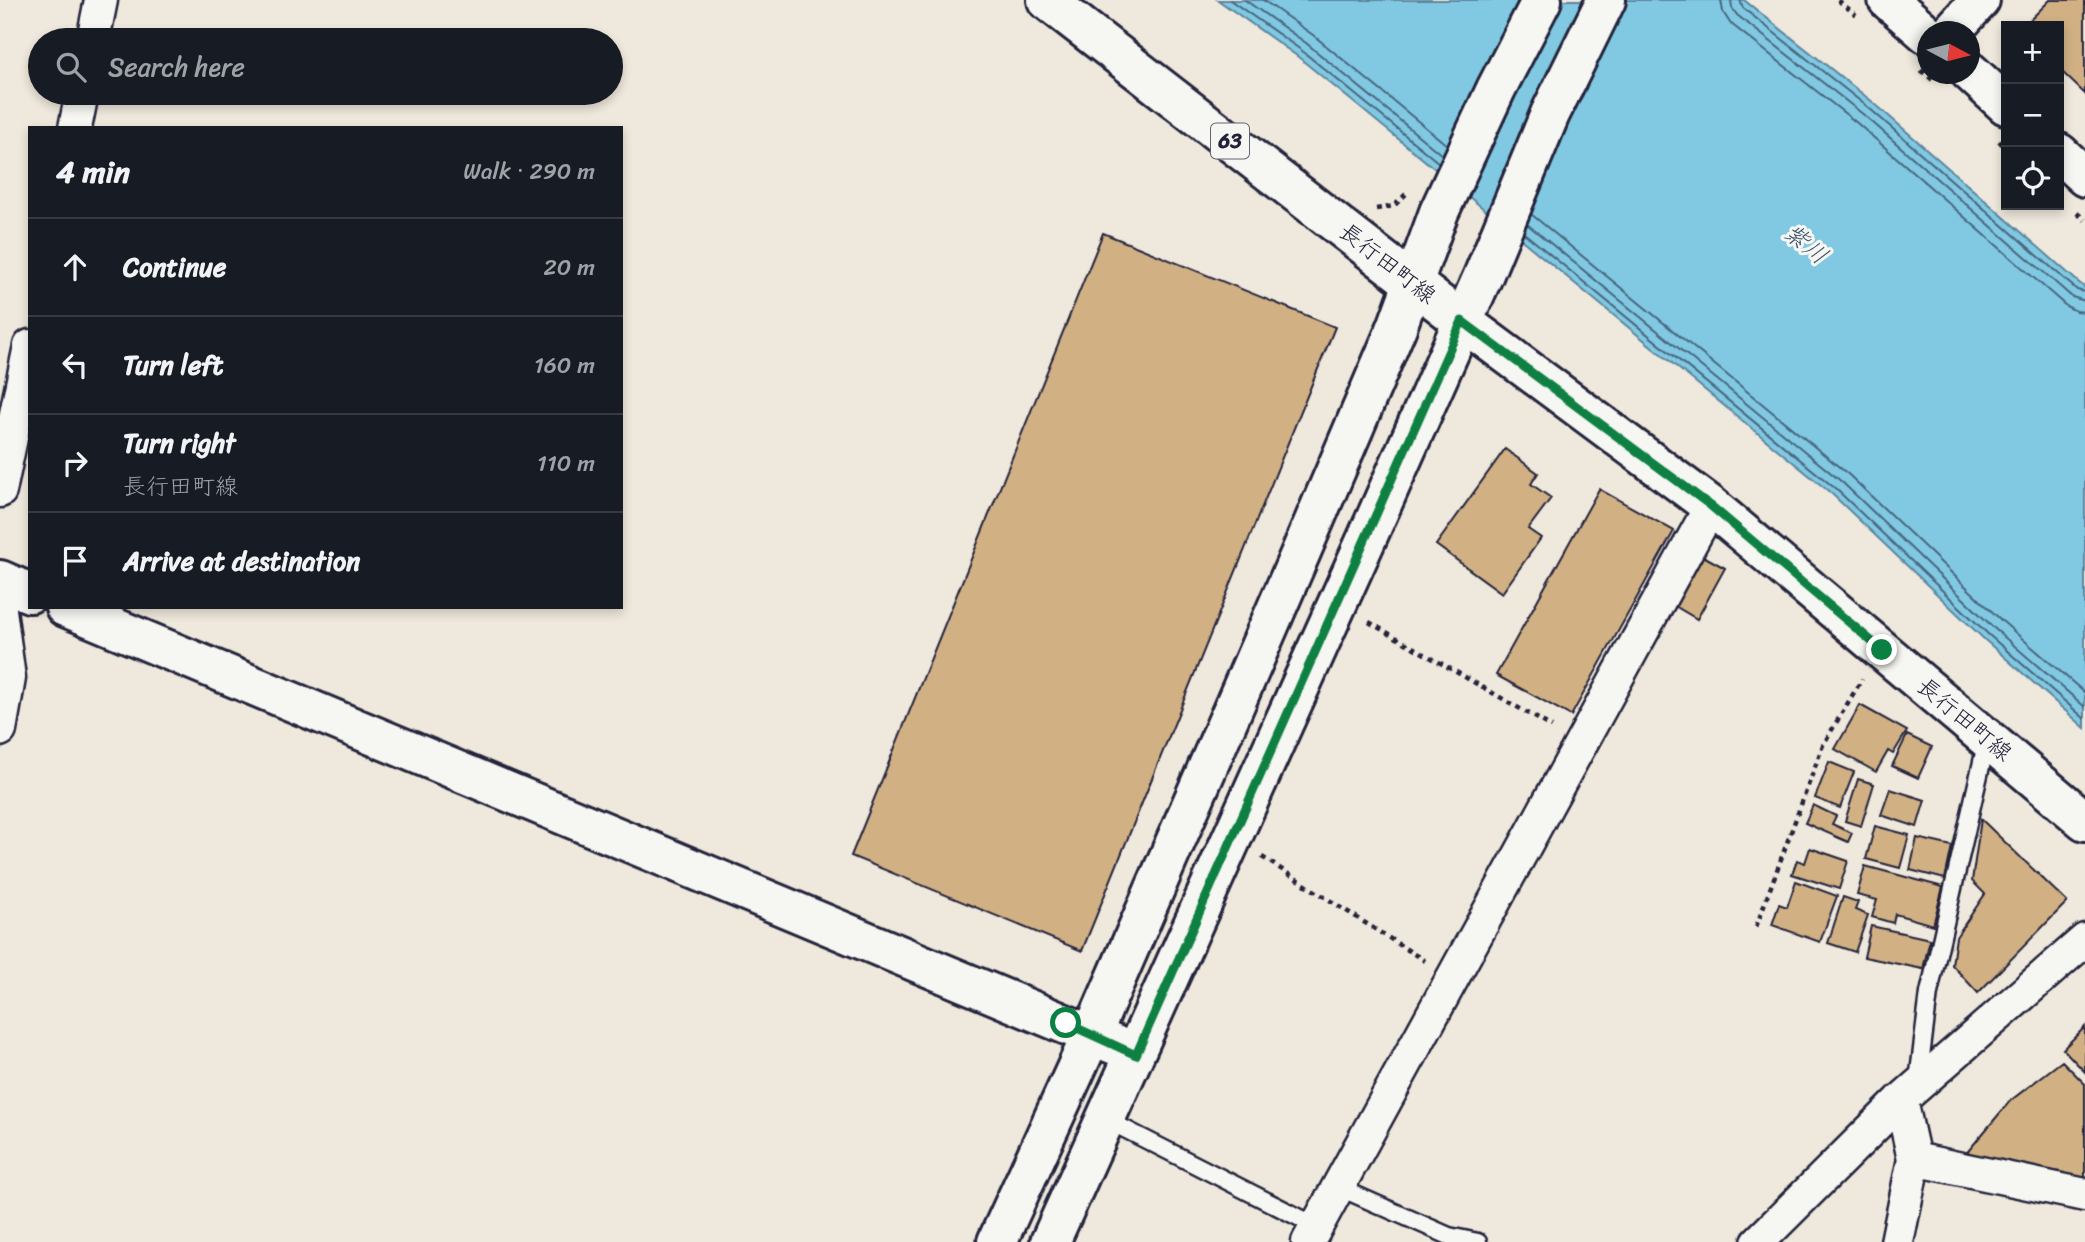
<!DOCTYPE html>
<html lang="en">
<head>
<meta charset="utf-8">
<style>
	:root { --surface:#171b24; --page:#242831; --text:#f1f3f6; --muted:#9ea1a6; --line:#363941 }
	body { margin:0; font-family:Sriracha,"Klee One",sans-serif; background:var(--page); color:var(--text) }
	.controls { position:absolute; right:21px; top:21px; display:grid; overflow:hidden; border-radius:0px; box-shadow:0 4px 10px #0003 }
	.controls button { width:63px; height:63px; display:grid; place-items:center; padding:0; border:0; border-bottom:2px solid var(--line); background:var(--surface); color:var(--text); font:35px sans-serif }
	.compass { position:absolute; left:1917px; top:21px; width:63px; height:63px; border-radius:50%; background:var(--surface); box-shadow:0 4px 10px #0003; rotate:97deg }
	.stop { position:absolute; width:21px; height:21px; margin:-16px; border:5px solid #0b8043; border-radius:50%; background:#fff }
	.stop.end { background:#0b8043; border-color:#fff; box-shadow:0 2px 7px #0008 }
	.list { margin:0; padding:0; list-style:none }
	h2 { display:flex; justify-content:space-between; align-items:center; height:91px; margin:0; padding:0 28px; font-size:30px }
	h2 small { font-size:23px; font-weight:400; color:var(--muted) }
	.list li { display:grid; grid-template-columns:46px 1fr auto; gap:21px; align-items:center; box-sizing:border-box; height:98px; padding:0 28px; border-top:2px solid var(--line) }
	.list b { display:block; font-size:26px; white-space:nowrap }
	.list p { margin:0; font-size:23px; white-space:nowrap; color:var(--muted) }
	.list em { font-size:23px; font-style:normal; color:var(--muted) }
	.icon { flex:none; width:38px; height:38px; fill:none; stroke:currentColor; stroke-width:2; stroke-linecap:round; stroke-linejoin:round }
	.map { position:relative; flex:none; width:2085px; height:1242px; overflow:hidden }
	.search { position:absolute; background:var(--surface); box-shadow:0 4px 10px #0003; left:28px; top:28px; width:595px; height:77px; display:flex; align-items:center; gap:18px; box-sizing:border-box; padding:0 24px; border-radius:38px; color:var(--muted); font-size:26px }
	.panel { position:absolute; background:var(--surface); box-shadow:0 4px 10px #0003; left:28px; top:126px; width:595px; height:483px; border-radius:0px }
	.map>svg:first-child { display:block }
	.water { fill:#81c9e2; stroke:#5b869f; stroke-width:2 }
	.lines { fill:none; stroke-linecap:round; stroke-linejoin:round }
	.shore { stroke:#48657e; stroke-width:2 }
	.building { fill:#d1b184; stroke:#22223b; stroke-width:2 }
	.service-casing { stroke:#22223b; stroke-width:21 }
	.minor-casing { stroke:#22223b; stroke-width:37 }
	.tertiary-casing { stroke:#22223b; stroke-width:44 }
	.primary-casing { stroke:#22223b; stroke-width:44 }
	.path { stroke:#22223b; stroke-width:4.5; stroke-dasharray:5 5; stroke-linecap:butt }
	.service { stroke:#f6f6f2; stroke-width:16 }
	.minor { stroke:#f6f6f2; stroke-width:32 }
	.tertiary { stroke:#f6f6f2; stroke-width:38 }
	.primary { stroke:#f6f6f2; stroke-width:38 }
	.route { stroke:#0b8043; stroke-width:9 }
	.labels { text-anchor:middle; stroke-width:6; stroke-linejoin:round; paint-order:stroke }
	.shield { fill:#f6f6f2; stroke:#626272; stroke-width:2 }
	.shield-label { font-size:21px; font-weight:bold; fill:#22223b }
	.street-label { font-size:23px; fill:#22223b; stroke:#f6f6f2 }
	.water-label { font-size:24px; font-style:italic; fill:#3e546d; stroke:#f6f6f2 }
</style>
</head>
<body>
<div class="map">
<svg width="2085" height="1242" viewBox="0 0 2085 1242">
	<rect width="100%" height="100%" fill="#efe8dc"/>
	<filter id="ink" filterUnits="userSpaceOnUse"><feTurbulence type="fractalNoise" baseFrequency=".0143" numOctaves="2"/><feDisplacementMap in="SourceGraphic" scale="14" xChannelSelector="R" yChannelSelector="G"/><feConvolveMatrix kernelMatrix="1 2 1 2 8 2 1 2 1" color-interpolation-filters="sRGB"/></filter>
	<g filter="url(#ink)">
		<path class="water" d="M1218 0H1744L1874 103 2085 288V728L1985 640 1832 494 1297 56Z"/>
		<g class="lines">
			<path class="shore" d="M1230 0 1301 50 1439 163
				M1245 0 1306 43 1442 155
				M1263 0 1313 35 1447 145
				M1721 0 1723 12 1730 23 1857 123 2066 306 2076 311 2085 312
				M1731 0 1732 8 1737 15 1864 115 2072 297 2085 301
				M1740 0 1743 8 1869 108 2077 290 2085 292
				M1531 214 1849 475 2002 621 2085 693
				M1527 224 1842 482 1995 629 2085 707
				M1524 233 1836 489 1989 635 2085 719"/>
		</g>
		<path class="building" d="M2050 0H2085V94L2059 69V26H2024Z
			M1103 233 1335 327 1082 951 851 856Z
			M1505 449 1538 473 1531 484 1551 498 1528 529 1541 538 1502 593 1436 545Z
			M1599 489 1674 531 1571 716 1496 675Z
			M1696 552 1725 568 1697 619 1668 602Z
			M1860 705 1907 731 1893 754 1888 751 1876 772 1835 749Z
			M1907 735 1932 747 1918 778 1892 766Z
			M1829 762 1854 772 1840 808 1815 798Z
			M1858 779 1874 784 1861 826 1845 821Z
			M1890 789 1925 800 1917 827 1881 815Z
			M1813 805 1836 816 1832 824 1852 833 1848 842 1805 823Z
			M1981 819 2067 902 1978 993 1952 965 1956 937 1985 894 1972 881Z
			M1875 826 1909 835 1900 868 1866 859Z
			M1917 838 1952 846 1945 879 1910 870Z
			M1810 848 1848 861 1839 889 1792 874 1797 860 1805 863Z
			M1865 866 1943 887 1933 925 1895 914 1893 923 1872 917 1877 900 1857 895Z
			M1796 881 1837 896 1820 942 1772 925 1779 904 1787 907Z
			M1843 897 1858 902 1855 910 1868 915 1855 952 1828 943Z
			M1871 926 1930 939 1923 969 1864 957Z
			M2085 1027V1072L2063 1049Z
			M2062 1061 2085 1084V1183L1964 1156 2010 1101Z"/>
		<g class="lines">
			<defs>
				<path id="service" d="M1918 1081 1929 993 1987 740
					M1107 1120 1316 1226
					M1338 1187 1449 1236 1478 1242"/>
				<path id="minor" d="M93 40 101 0
					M75 128 82 93
					M0 491 30 346
					M0 610 9 678 0 730
					M1901 1100 1914 1159
					M1308 1242 1711 506
					M1758 1242 1901 1100 2085 940
					M1897 1242 1914 1159 2085 1195"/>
				<path id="tertiary" d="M1888 0 1927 34
					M1951 32 1980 0
					M1969 71 2006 105
					M2059 153 2085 177
					M0 580 30 593
					M65 607 1115 1045
					M997 1242 1092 1034 1301 552 1397 327 1439 212 1496 89 1542 0
					M1050 1242 1367 538 1483 276 1550 114 1606 0"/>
				<path id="primary" d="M1047 0 1462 321 1711 506 2085 821"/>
			</defs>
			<use href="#service" class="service-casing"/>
			<use href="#minor" class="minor-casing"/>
			<use href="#tertiary" class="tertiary-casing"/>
			<use href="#primary" class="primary-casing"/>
			<path class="path" d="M1838 0 1856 15
				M1921 70 1936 83
				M1999 141 2006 148
				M1376 209 1394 206 1407 193
				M2077 213 2085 220
				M1369 622 1552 727
				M1262 857 1425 961
				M1756 927 1823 745 1862 679"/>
			<use href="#service" class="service"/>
			<use href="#minor" class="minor"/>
			<use href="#tertiary" class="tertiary"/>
			<use href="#primary" class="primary"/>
		</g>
	</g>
	<g class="lines" filter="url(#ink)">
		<path class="route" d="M1066 1023 1136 1055 1462 321 1711 506 1882 650"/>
	</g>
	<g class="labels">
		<rect class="shield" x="1211" y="123.5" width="38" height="35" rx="5"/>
		<g class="shield-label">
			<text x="1230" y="148">63</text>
		</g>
		<g class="street-label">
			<text transform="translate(1388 263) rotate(38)" y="8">長行田町線</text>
			<text transform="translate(1965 719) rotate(40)" y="8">長行田町線</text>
		</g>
		<g class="water-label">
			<text transform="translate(1806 244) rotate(39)" y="8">紫川</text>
		</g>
	</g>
</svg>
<div class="controls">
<button>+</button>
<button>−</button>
<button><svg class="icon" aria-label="locate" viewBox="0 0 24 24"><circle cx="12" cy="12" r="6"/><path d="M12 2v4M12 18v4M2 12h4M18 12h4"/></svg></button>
</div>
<svg class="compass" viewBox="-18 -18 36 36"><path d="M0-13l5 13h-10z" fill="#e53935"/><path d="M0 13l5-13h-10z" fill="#9ea1a6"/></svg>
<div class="stop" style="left:1066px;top:1023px"></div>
<div class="stop end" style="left:1882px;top:650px"></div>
<div class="search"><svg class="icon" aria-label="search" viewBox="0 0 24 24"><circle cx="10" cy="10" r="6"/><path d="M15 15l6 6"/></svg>Search here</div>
<section class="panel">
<h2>4 min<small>Walk · 290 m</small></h2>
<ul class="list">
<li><svg class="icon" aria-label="ahead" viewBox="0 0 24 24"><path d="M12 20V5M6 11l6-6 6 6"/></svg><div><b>Continue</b></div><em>20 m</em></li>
<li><svg class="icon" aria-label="left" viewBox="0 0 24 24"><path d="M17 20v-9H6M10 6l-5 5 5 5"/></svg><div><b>Turn left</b></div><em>160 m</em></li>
<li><svg class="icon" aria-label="right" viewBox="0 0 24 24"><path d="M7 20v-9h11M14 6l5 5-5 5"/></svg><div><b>Turn right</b><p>長行田町線</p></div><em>110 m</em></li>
<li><svg class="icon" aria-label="arrive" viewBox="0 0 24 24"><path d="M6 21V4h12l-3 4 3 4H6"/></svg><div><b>Arrive at destination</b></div></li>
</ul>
</section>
</div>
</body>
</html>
